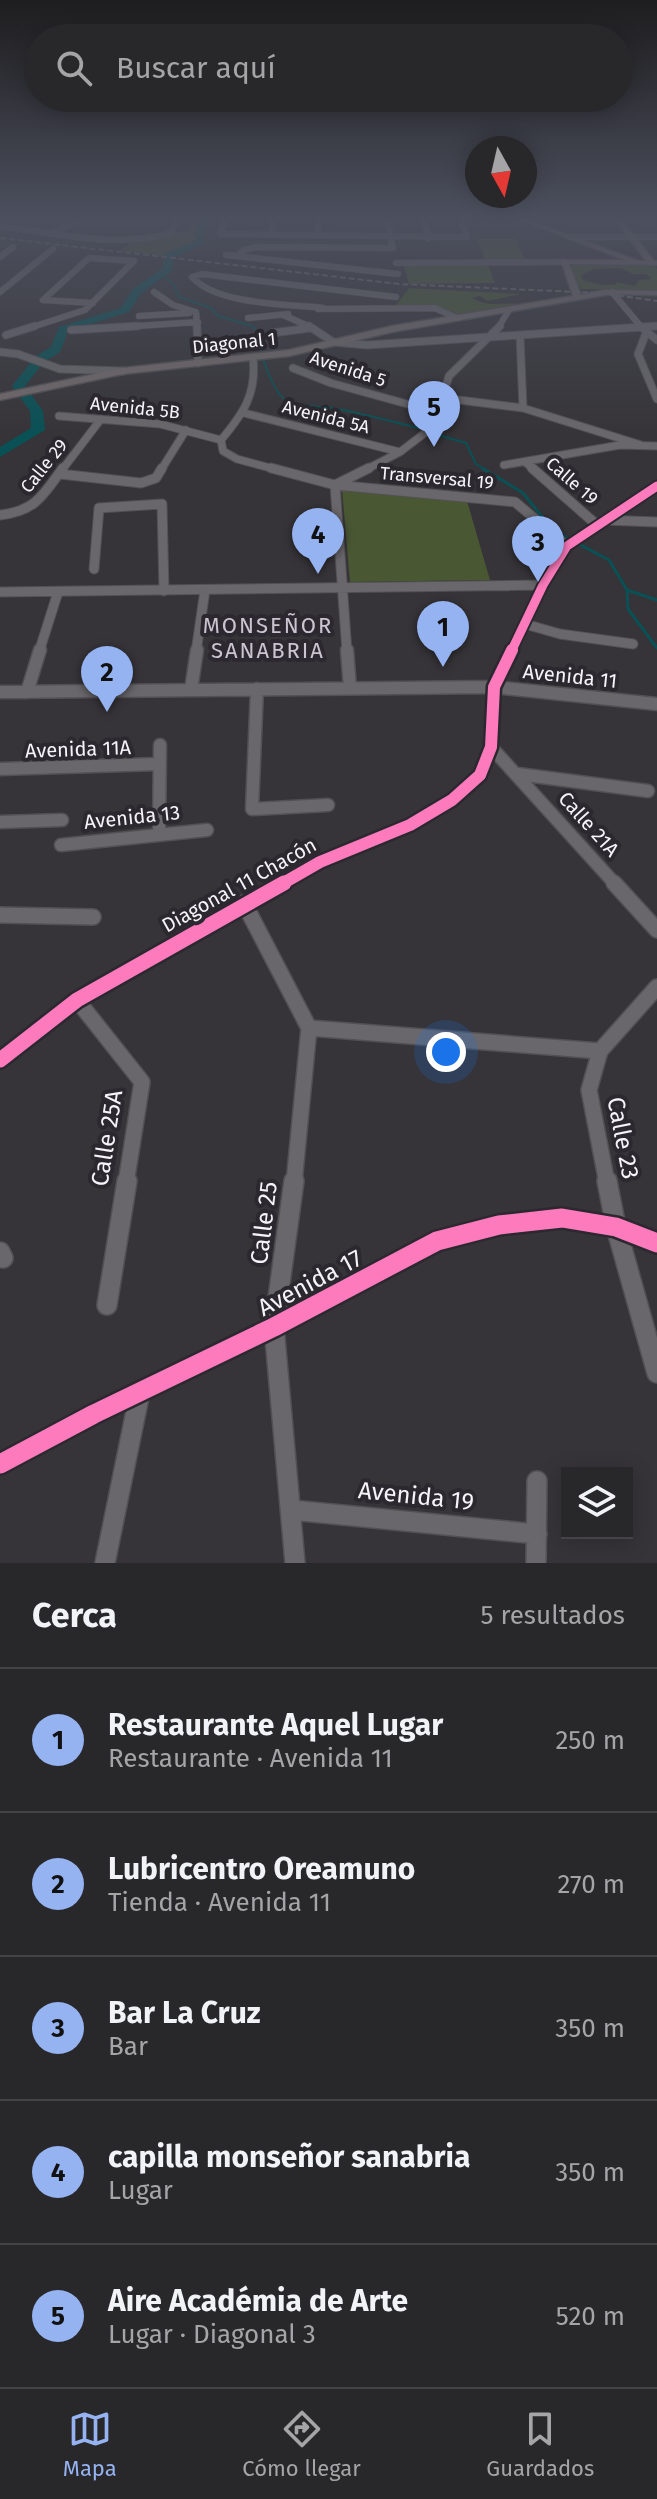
<!DOCTYPE html>
<html lang="es">
<head>
<meta charset="utf-8">
<style>
	:root { --surface:#28272a; --page:#302f32; --text:#f1f3f6; --muted:#a5a5a8; --line:#444447; --accent:#95b2f1 }
	body { margin:0; font-family:"Fira Sans",sans-serif; background:var(--page); color:var(--text) }
	.controls { position:absolute; right:24px; bottom:24px; display:grid; overflow:hidden; border-radius:0px; box-shadow:0 4px 20px #0003 }
	.controls button { width:72px; height:72px; display:grid; place-items:center; padding:0; border:0; border-bottom:2px solid var(--line); background:var(--surface); color:var(--text); font:40px sans-serif }
	.compass { position:absolute; left:465px; top:136px; width:72px; height:72px; border-radius:50%; background:var(--surface); box-shadow:0 4px 20px #0003; rotate:172deg }
	.you { position:absolute; left:446px; top:1052px; width:28px; height:28px; margin:-20px; border:6px solid #fff; border-radius:50%; background:#1a73e8; box-shadow:0 0 0 12px #1a73e833 }
	.badge { display:grid; place-items:center; width:52px; height:52px; border-radius:50%; background:var(--accent); color:#111; font-size:26px; font-weight:700 }
	.pin { position:absolute; translate:-50% -66px; filter:drop-shadow(0 2px 4px #0008) }
	.pin::after { content:''; position:absolute; top:42px; width:28px; height:24px; background:inherit; clip-path:polygon(0 0,100% 0,50% 100%) }
	.list { margin:0; padding:0; list-style:none }
	h2 { display:flex; justify-content:space-between; align-items:center; height:104px; margin:0; padding:0 32px; font-size:34px }
	h2 small { font-size:26px; font-weight:400; color:var(--muted) }
	.list li { display:grid; grid-template-columns:52px 1fr auto; gap:24px; align-items:center; box-sizing:border-box; height:144px; padding:0 32px; border-top:2px solid var(--line) }
	.list b { display:block; font-size:30px; white-space:nowrap }
	.list p { margin:0; font-size:26px; white-space:nowrap; color:var(--muted) }
	.list em { font-size:26px; font-style:normal; color:var(--muted) }
	.icon { flex:none; width:44px; height:44px; fill:none; stroke:currentColor; stroke-width:2; stroke-linecap:round; stroke-linejoin:round }
	.map { position:relative; flex:none; width:657px; height:1563px; overflow:hidden }
	.search { position:absolute; background:var(--surface); box-shadow:0 4px 20px #0003; left:24px; right:24px; top:24px; height:88px; display:flex; align-items:center; gap:20px; box-sizing:border-box; padding:0 28px; border-radius:44px; color:var(--muted); font-size:30px }
	.sheet { height:824px; background:var(--surface) }
	nav { display:flex; justify-content:space-around; align-items:center; box-sizing:border-box; height:112px; border-top:2px solid var(--line); background:var(--surface); font-size:22px; color:var(--muted) }
	nav a { display:grid; justify-items:center; gap:4px }
	nav .on { color:var(--accent) }
	.map>svg:first-child { display:block }
	.green { fill:#495733; fill-rule:evenodd }
	.lines { fill:none; stroke-linecap:round; stroke-linejoin:round }
	.stream-far1 { stroke:#095155; stroke-width:2 }
	.stream { stroke:#095155; stroke-width:3 }
	.river { fill:#095155; fill-rule:evenodd }
	.minor-far5-casing { stroke:#525053; stroke-width:7 }
	.minor-far4-casing { stroke:#525053; stroke-width:9 }
	.minor-far3-casing { stroke:#525053; stroke-width:11 }
	.minor-far2-casing { stroke:#525053; stroke-width:15 }
	.minor-far1-casing { stroke:#525053; stroke-width:18 }
	.minor-casing { stroke:#525053; stroke-width:22 }
	.major-casing { stroke:#525053; stroke-width:3 }
	.minor-far5 { stroke:#69676b; stroke-width:6 }
	.minor-far4 { stroke:#69676b; stroke-width:7 }
	.minor-far3 { stroke:#69676b; stroke-width:9 }
	.minor-far2 { stroke:#69676b; stroke-width:12 }
	.minor-far1 { stroke:#69676b; stroke-width:15 }
	.minor { stroke:#69676b; stroke-width:19 }
	.major { fill:#726a6b; fill-rule:evenodd }
	.rail { stroke:#6c6a6e; stroke-width:2; stroke-dasharray:6 3; stroke-linecap:butt }
	.cycleway-far3-casing { stroke:#2c2830; stroke-width:13 }
	.cycleway-far2-casing { stroke:#2c2830; stroke-width:17 }
	.cycleway-far1-casing { stroke:#2c2830; stroke-width:20 }
	.cycleway-casing { stroke:#2c2830; stroke-width:24 }
	.cycleway-far3 { stroke:#fd7abc; stroke-width:9 }
	.cycleway-far2 { stroke:#fd7abc; stroke-width:12 }
	.cycleway-far1 { stroke:#fd7abc; stroke-width:15 }
	.cycleway { stroke:#fd7abc; stroke-width:19 }
	.labels { text-anchor:middle; stroke-width:8; stroke-linejoin:round; paint-order:stroke }
	.far-street-label { font-size:18px; fill:#f6f3f9; stroke:#2c2830 }
	.street-label { font-size:20px; fill:#f6f3f9; stroke:#2c2830 }
	.neighbourhood-label { font-size:22px; letter-spacing:2px; fill:#cac5d0; stroke:#2c2830 }
	.near-street-label { font-size:24px; fill:#f6f3f9; stroke:#2c2830 }
</style>
</head>
<body>
<div class="map">
<svg width="657" height="1563" viewBox="0 0 657 1563">
	<rect width="100%" height="100%" fill="#363438"/>
	<path class="green" d="M182 216H201L200 234 186 235H199L196 245 165 256 120 251 136 240 190 230 192 223H180Z
		M477 239H515L525 260H485Z
		M568 264H653L657 269V290L581 289ZM621 268 633 274H647L651 279 639 280 635 286 616 282 617 284 601 285 583 280 581 275 594 269Z
		M488 265 495 283 409 284 404 266Z
		M409 288 521 294 488 301 480 296 472 298C493 310 507 299 525 306L461 316C440 303 417 307 394 308Z
		M342 489 467 501 490 580 350 582Z"/>
	<g class="lines">
		<path class="stream-far1" d="M162 276 172 282 179 297 211 308 218 316 252 326 258 331C257 347 273 396 289 402 301 407 319 406 332 408 361 413 390 421 418 428
			M438 435 466 443 476 464 486 470"/>
		<path class="stream" d="M482 468 523 493 551 528
			M558 533 609 560 627 590 628 609 657 648
			M627 590 657 600"/>
		<path class="river" d="M198 216H208L203 244 173 258 172 271 141 293 129 312 68 331 60 352 44 362 25 386 43 411 45 430 0 457V447L31 428 30 411 12 386 36 356 51 347 59 327 121 308 133 289 163 268 164 254 195 241Z"/>
		<defs>
			<path id="minor-far5" d="M317 216 318 234
				M387 216 392 245
				M423 216 428 238
				M18 217 22 216
				M225 217 220 234 467 237 460 216
				M0 226C56 233 115 249 171 233L178 216
				M55 232 87 216
				M272 234 273 216
				M570 237H657
				M226 255 398 274
				M237 256 244 250 257 247 393 248
				M0 257 13 247
				M396 263 564 262
				M0 292 53 249
				M154 292 173 305 196 312 197 328
				M612 292 642 328
				M43 300 89 258 134 261
				M43 300 93 303
				M323 308C287 304 217 305 192 277L202 274 396 297
				M318 309 435 308 457 318
				M283 315 313 328
				M139 316 189 313
				M248 318 288 314
				M29 328 85 310 134 261
				M106 328 198 322
				M498 328 509 310
				M630 328 657 326"/>
			<path id="minor-far4" d="M197 326 198 363
				M309 326 333 342 367 345 657 326
				M640 326 657 340
				M71 330 138 326
				M272 333 310 328
				M646 333 638 354 657 399
				M6 335 35 326
				M520 335 523 408
				M0 352 18 354 60 369 123 371
				M293 368 331 383 440 413
				M443 398 523 408 641 445
				M244 413 400 452
				M59 416 160 424 221 440 223 451 237 459 278 470
				M221 440C243 414 257 394 253 358
				M525 462 534 470
				M504 465 620 445 657 446
				M62 470 101 419
				M161 470 186 430
				M365 470 400 452 434 426 449 376 500 326"/>
			<path id="minor-far3" d="M271 468 335 485 515 502 567 546
				M532 468 597 525
				M60 474 141 483 156 478 162 468
				M335 485 369 468
				M335 485 347 652
				M0 515C36 511 43 495 63 468
				M604 520 657 522
				M94 569 99 508 162 504 164 591
				M0 592 543 585
				M525 624 560 634 633 644
				M39 652 58 592
				M196 652 205 590
				M511 652 543 585 567 546 657 486"/>
			<path id="minor-far2" d="M347 650 350 688
				M257 689 252 809 328 805
				M191 690 197 650
				M0 692 494 687 657 704
				M27 692 40 650
				M491 747 616 885
				M0 769 158 764
				M518 774 648 791
				M0 822 62 820
				M159 835 160 745
				M61 845 207 830
				M280 885 320 862 410 825 452 800 480 775 491 747 494 687 512 650"/>
			<path id="minor-far1" d="M614 883 657 930
				M244 903 309 1028 294 1183
				M0 915 93 917
				M77 1000 142 1082 126 1183
				M309 1028 600 1051
				M0 1060 77 1000 284 883
				M607 1183 589 1090 600 1051 657 987"/>
			<path id="minor" d="M294 1181 274 1327 295 1563
				M607 1181 616 1227 657 1373
				M0 1252 3 1258
				M107 1305 127 1181
				M0 1464 94 1414 274 1327 437 1241 499 1225 562 1218 616 1227 657 1243
				M291 1510 537 1534
				M105 1563 140 1392
				M536 1563 537 1481"/>
			<path id="major" d="M509 216H517L639 261H646L613 216H619L654 261H657V265L569 264 581 295 604 290 657 291V295L611 294 392 332 289 356 123 374 0 400V394L123 368 289 350 392 326 573 296 561 260H625Z"/>
		</defs>
		<use href="#minor-far5" class="minor-far5-casing"/>
		<use href="#minor-far4" class="minor-far4-casing"/>
		<use href="#minor-far3" class="minor-far3-casing"/>
		<use href="#minor-far2" class="minor-far2-casing"/>
		<use href="#minor-far1" class="minor-far1-casing"/>
		<use href="#minor" class="minor-casing"/>
		<use href="#major" class="major-casing"/>
		<use href="#minor-far5" class="minor-far5"/>
		<use href="#minor-far4" class="minor-far4"/>
		<use href="#minor-far3" class="minor-far3"/>
		<use href="#minor-far2" class="minor-far2"/>
		<use href="#minor-far1" class="minor-far1"/>
		<use href="#minor" class="minor"/>
		<use href="#major" class="major"/>
		<path class="rail" d="M0 238 399 284 600 293 657 301"/>
		<defs>
			<path id="cycleway-far3" d="M511 652 543 585 567 546 657 486"/>
			<path id="cycleway-far2" d="M280 885 320 862 410 825 452 800 480 775 491 747 494 687 512 650"/>
			<path id="cycleway-far1" d="M0 1060 77 1000 284 883"/>
			<path id="cycleway" d="M0 1464 94 1414 274 1327 437 1241 499 1225 562 1218 616 1227 657 1243"/>
		</defs>
		<use href="#cycleway-far3" class="cycleway-far3-casing"/>
		<use href="#cycleway-far2" class="cycleway-far2-casing"/>
		<use href="#cycleway-far1" class="cycleway-far1-casing"/>
		<use href="#cycleway" class="cycleway-casing"/>
		<use href="#cycleway-far3" class="cycleway-far3"/>
		<use href="#cycleway-far2" class="cycleway-far2"/>
		<use href="#cycleway-far1" class="cycleway-far1"/>
		<use href="#cycleway" class="cycleway"/>
	</g>
	<linearGradient id="sky" x2="0" y2="1"><stop stop-color="#1e1d1f"/><stop offset="0.5" stop-color="#4c505e"/><stop offset="1" stop-color="#4c505e" stop-opacity="0"/></linearGradient>
	<rect width="657" height="435" fill="url(#sky)"/>
	<g class="labels">
		<g class="far-street-label">
			<text transform="translate(234 343) rotate(-6)" y="6">Diagonal 1</text>
			<text transform="translate(348 369) rotate(18)" y="6">Avenida 5</text>
			<text transform="translate(135 408) rotate(6)" y="6">Avenida 5B</text>
			<text transform="translate(326 417) rotate(14)" y="6">Avenida 5A</text>
			<text transform="translate(44 466) rotate(-51)" y="6">Calle 29</text>
			<text transform="translate(437 478) rotate(5)" y="6">Transversal 19</text>
			<text transform="translate(572 481) rotate(41)" y="6">Calle 19</text>
		</g>
		<g class="street-label">
			<text transform="translate(570 676) rotate(6)" y="7">Avenida 11</text>
			<text transform="translate(78 749) rotate(-2)" y="7">Avenida 11A</text>
			<text transform="translate(132 817) rotate(-6)" y="7">Avenida 13</text>
			<text transform="translate(589 824) rotate(48)" y="7">Calle 21A</text>
			<text transform="translate(239 885) rotate(-29)" y="7">Diagonal 11 Chacón</text>
		</g>
		<g class="neighbourhood-label">
			<text x="268" y="633">MONSEÑOR<tspan x="268" dy="25">SANABRIA</tspan></text>
		</g>
		<g class="near-street-label">
			<text transform="translate(107 1138) rotate(-81)" y="8">Calle 25A</text>
			<text transform="translate(623 1138) rotate(79)" y="8">Calle 23</text>
			<text transform="translate(264 1223) rotate(-83)" y="8">Calle 25</text>
			<text transform="translate(310 1283) rotate(-28)" y="8">Avenida 17</text>
			<text transform="translate(416 1496) rotate(6)" y="8">Avenida 19</text>
		</g>
	</g>
</svg>
<div class="controls">
<button><svg class="icon" aria-label="layers" viewBox="0 0 24 24"><path d="M12 4l9 5-9 5-9-5zM3 14l9 5 9-5"/></svg></button>
</div>
<svg class="compass" viewBox="-18 -18 36 36"><path d="M0-13l5 13h-10z" fill="#e53935"/><path d="M0 13l5-13h-10z" fill="#a5a5a8"/></svg>
<div class="you"></div>
<div class="pin badge" style="left:443px;top:667px">1</div>
<div class="pin badge" style="left:107px;top:712px">2</div>
<div class="pin badge" style="left:538px;top:582px">3</div>
<div class="pin badge" style="left:318px;top:574px">4</div>
<div class="pin badge" style="left:434px;top:447px">5</div>
<div class="search"><svg class="icon" aria-label="search" viewBox="0 0 24 24"><circle cx="10" cy="10" r="6"/><path d="M15 15l6 6"/></svg>Buscar aquí</div>
</div>
<section class="sheet">
<h2>Cerca<small>5 resultados</small></h2>
<ul class="list">
<li><span class="badge">1</span><div><b>Restaurante Aquel Lugar</b><p>Restaurante · Avenida 11</p></div><em>250 m</em></li>
<li><span class="badge">2</span><div><b>Lubricentro Oreamuno</b><p>Tienda · Avenida 11</p></div><em>270 m</em></li>
<li><span class="badge">3</span><div><b>Bar La Cruz</b><p>Bar</p></div><em>350 m</em></li>
<li><span class="badge">4</span><div><b>capilla monseñor sanabria</b><p>Lugar</p></div><em>350 m</em></li>
<li><span class="badge">5</span><div><b>Aire Académia de Arte</b><p>Lugar · Diagonal 3</p></div><em>520 m</em></li>
</ul>
</section>
<nav>
<a class="on"><svg class="icon" aria-label="map" viewBox="0 0 24 24"><path d="M3 6l6-2 6 2 6-2v14l-6 2-6-2-6 2zM9 4v14M15 6v14"/></svg>Mapa</a>
<a><svg class="icon" aria-label="directions" viewBox="0 0 24 24"><path d="M12 3l9 9-9 9-9-9zM9 14v-3h6M13 9l2 2-2 2"/></svg>Cómo llegar</a>
<a><svg class="icon" aria-label="saved" viewBox="0 0 24 24"><path d="M7 4h10v16l-5-4-5 4z"/></svg>Guardados</a>
</nav>
</body>
</html>
